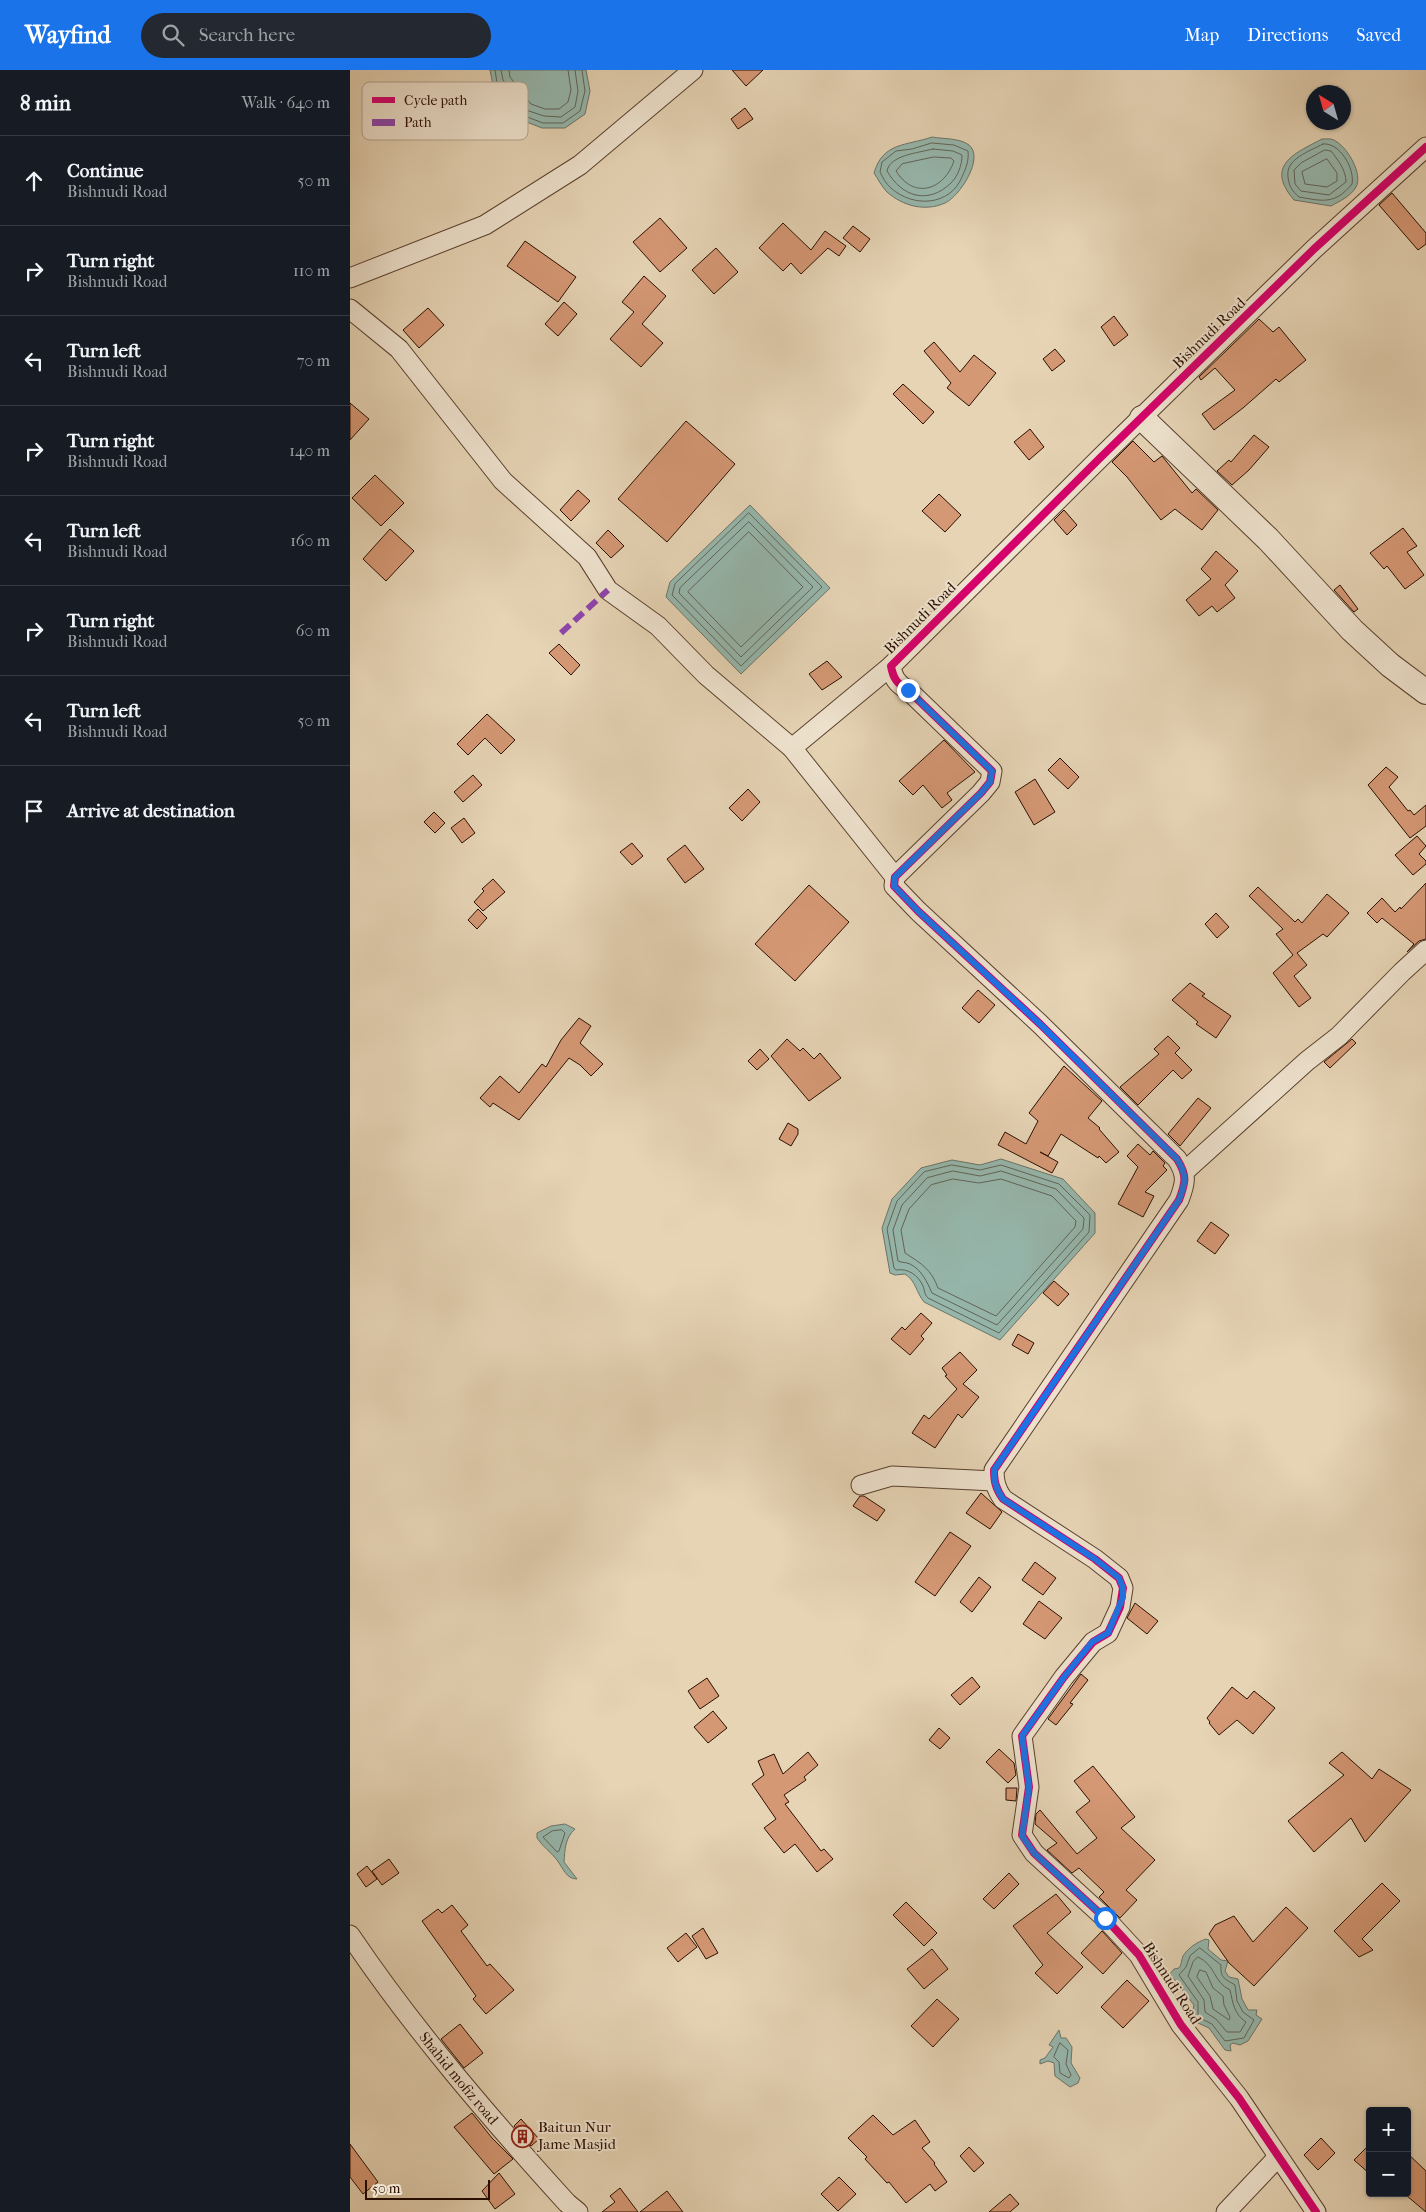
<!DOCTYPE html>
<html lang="en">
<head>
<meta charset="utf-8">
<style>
	:root { --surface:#171b24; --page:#242831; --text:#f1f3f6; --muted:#9ea1a6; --line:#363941; --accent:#1a73e8 }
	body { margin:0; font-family:"IM FELL French Canon",serif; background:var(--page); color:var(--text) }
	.controls { position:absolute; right:15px; bottom:15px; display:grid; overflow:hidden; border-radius:5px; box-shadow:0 1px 4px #0004 }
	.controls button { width:45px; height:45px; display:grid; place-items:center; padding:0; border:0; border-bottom:1px solid var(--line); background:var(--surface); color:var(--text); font:25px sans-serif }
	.compass { position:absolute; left:956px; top:15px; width:45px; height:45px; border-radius:50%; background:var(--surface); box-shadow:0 1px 4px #0004; rotate:323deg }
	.scale { position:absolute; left:15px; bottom:12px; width:125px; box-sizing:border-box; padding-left:5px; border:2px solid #2b0f00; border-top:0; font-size:14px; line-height:18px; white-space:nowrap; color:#2b0f00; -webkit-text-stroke:4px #efe3cf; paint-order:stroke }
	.stop { position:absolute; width:15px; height:15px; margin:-11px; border:4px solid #1a73e8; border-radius:50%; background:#fff }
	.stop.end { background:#1a73e8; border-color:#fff; box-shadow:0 1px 5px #0008 }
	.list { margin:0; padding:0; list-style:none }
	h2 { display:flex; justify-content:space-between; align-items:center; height:65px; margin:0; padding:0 20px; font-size:21px }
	h2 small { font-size:16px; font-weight:400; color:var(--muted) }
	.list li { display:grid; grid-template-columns:32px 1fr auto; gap:15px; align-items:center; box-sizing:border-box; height:90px; padding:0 20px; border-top:1px solid var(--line) }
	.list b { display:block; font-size:19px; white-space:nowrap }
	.list p { margin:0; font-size:16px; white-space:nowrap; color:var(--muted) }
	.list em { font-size:16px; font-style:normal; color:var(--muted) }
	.icon { flex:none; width:28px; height:28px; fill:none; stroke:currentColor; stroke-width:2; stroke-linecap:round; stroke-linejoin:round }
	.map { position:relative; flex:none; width:1076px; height:2142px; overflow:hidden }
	header { display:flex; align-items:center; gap:30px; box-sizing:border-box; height:70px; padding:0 25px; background:var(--accent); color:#fff }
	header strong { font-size:24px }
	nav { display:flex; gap:28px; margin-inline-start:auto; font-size:18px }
	.search { width:350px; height:45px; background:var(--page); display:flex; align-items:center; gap:12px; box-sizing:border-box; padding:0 18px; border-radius:28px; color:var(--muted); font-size:19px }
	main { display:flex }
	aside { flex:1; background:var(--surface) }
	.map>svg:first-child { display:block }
	.water { fill:#96b8ae; stroke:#6b7468 }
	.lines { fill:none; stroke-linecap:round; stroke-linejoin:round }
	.shore { stroke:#606457; stroke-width:1 }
	.building { fill:#d59875; stroke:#2b0f00 }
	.minor-casing { stroke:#5a402d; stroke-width:21 }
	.tertiary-casing { stroke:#5a402d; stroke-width:26 }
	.minor { stroke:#efe3cf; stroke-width:19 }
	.tertiary { stroke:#efe3cf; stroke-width:24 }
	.quiet { stroke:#8e44ad; stroke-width:6; stroke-dasharray:12 6; stroke-linecap:butt }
	.cycleway-casing { stroke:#efe3cf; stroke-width:11 }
	.cycleway { stroke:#d6006c; stroke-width:8 }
	.route { stroke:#1a73e8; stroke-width:6 }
	.labels { text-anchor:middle; stroke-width:4; stroke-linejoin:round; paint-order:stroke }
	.street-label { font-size:15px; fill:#2b0f00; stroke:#efe3cf }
	.poi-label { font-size:15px; fill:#2b0f00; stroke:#efe3cf; text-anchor:start }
	.key { fill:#efe3cf; stroke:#b4a391; stroke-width:1 }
	.key-label { font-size:14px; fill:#2b0f00 }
</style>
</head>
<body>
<header>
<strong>Wayfind</strong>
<div class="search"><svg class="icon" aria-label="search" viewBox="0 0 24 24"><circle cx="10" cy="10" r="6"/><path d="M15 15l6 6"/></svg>Search here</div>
<nav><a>Map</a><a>Directions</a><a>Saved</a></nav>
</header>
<main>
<aside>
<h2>8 min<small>Walk · 640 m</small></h2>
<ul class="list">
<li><svg class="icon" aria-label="ahead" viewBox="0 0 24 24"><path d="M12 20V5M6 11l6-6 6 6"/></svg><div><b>Continue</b><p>Bishnudi Road</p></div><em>50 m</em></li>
<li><svg class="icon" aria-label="right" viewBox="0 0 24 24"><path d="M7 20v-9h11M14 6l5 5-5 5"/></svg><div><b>Turn right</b><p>Bishnudi Road</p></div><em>110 m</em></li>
<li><svg class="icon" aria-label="left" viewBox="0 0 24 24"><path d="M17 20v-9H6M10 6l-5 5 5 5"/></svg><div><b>Turn left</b><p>Bishnudi Road</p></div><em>70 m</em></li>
<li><svg class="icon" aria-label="right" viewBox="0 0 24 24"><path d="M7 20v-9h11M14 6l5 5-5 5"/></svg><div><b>Turn right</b><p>Bishnudi Road</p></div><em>140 m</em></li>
<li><svg class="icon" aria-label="left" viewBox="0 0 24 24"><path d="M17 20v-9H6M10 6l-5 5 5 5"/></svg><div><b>Turn left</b><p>Bishnudi Road</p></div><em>160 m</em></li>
<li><svg class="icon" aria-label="right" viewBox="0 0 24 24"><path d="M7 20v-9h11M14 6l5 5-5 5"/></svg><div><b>Turn right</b><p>Bishnudi Road</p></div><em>60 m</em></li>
<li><svg class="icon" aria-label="left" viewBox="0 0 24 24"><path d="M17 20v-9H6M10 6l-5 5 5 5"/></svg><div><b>Turn left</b><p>Bishnudi Road</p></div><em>50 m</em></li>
<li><svg class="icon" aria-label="arrive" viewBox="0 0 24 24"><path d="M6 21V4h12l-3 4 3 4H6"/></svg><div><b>Arrive at destination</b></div></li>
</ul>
</aside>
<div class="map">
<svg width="1076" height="2142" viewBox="0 0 1076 2142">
	<rect width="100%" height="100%" fill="#e6d4b5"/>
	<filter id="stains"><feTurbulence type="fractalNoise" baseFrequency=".004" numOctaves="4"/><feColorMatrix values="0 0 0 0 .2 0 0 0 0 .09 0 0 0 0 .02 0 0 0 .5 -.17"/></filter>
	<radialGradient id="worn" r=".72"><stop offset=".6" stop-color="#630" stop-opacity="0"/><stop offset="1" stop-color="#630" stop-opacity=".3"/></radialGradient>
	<path class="water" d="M140 0H236L240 21 235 44 215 58H192L169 49 143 15Z
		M582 67C593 69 610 68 619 75 635 88 609 127 595 133 575 142 553 136 537 122 532 117 528 109 524 103 533 72 556 76 582 67Z
		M972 69C978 69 982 68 987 72 998 79 1013 104 1006 117 1001 126 990 131 981 136L944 130C915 96 943 84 972 69Z
		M400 435 480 518 391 604 316 527 320 512Z
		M651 1089 713 1109 745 1143V1163L650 1270 574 1232C566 1222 566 1211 555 1204L545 1205 540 1203 532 1158 542 1129 571 1098 602 1090 630 1095Z
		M215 1754 225 1759C215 1768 215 1779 214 1792L227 1809C216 1809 213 1798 207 1790 201 1782 193 1777 187 1768V1763L201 1756Z
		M856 1869 859 1870 858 1879 871 1890 878 1891 875 1901 879 1907 888 1909 892 1929 898 1940H907L906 1945 912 1949 898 1971 890 1975 883 1973 880 1975 881 1981 875 1980 859 1958 848 1953 842 1945 844 1935 820 1904 824 1899 829 1898C832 1894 831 1891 833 1886 838 1878 847 1872 856 1869Z
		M709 1960 711 1968H716L722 1977 721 1993 730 2008 728 2013 720 2017 705 2006 704 1993 698 1991 690 1994V1990L695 1988 703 1977 699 1975Z"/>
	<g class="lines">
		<path class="shore" d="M145 0 147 13 172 45 193 53H213L230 41 235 21 232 0
			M151 0 153 10 176 40 194 46 211 47 225 37 228 21 225 0
			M159 0 160 7 181 34 195 39H209L218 32 221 20 218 0
			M582 73 604 75 618 81C619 91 616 98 612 107 600 136 563 138 541 118 536 114 533 108 530 102L532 92 546 81 562 79Z
			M973 74C990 72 1005 99 1002 114 985 135 972 131 949 127 942 121 939 116 938 107 935 89 960 81 973 74Z
			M583 79 603 81 612 85C612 95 608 106 601 113 578 135 552 127 537 101 540 85 568 83 583 79Z
			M975 80 981 81C988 90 996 100 996 112L979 125 951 121 945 114 944 100 951 93Z
			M584 87 601 88 604 91C594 120 564 130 546 101L552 94Z
			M977 89 987 103V111L977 117 955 114 952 102Z
			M399 443 472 517 391 596 322 525 325 514Z
			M399 452 463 517 391 587 329 523 330 518Z
			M399 462 453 517 391 577 338 522Z
			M602 1095 630 1100 651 1095 709 1114 740 1145 739 1162 649 1263 578 1228C574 1224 575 1221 573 1216 568 1205 558 1198 546 1200L544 1198 537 1159 547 1131 574 1102Z
			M603 1101 630 1106 651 1101 706 1119 734 1148 733 1159 647 1255 582 1223C577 1212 572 1200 560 1194 556 1192 552 1193 548 1191L543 1160 552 1135 577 1108Z
			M603 1109 629 1113 651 1109 702 1126 726 1151 725 1157 646 1246 588 1218C581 1199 572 1194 555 1183L551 1160 559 1139 581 1115Z
			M212 1760 215 1763 209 1781 207 1782 193 1767 202 1761Z
			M850 1878 871 1895C870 1908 875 1909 885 1915L887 1931 893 1942 904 1950 894 1968 875 1971 862 1954 852 1949 848 1944V1932L829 1905 836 1897 840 1886Z
			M848 1887C866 1895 863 1912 880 1920 883 1933 884 1944 896 1952L890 1962H877L866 1949 855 1942 854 1930 838 1906 843 1892Z
			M850 1900 856 1902 863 1918 873 1926 874 1935 880 1947 879 1950 863 1939 860 1926 847 1907Z
			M710 1973 718 1980 716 1994 721 2005 719 2008 710 2003 709 1992 704 1987Z"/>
	</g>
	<path class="building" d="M382 0H413L396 16Z
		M395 38 403 49 388 59 381 49Z
		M1042 123 1076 163V174L1068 180 1029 135Z
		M310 148 337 178 310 202 283 172Z
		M433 153 461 180 475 161 496 176 489 186 478 178 451 204 441 193 433 201 409 178Z
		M503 156 520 169 510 182 493 168Z
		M175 171 226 207 208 232 157 196Z
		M366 178 388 202 364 224 342 200Z
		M294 206 316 226 292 254 313 273 291 297 260 269 284 242 272 232Z
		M214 232 227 244 208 266 195 254Z
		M78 238 94 255 69 278 53 260Z
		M764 246 778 265 764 276 751 257Z
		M909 249 923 262 929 257 956 290 929 312 926 309 893 338 864 360 852 344 885 320 865 298 851 310 849 307Z
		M584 272 610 302 624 285 646 303 619 336 597 318 601 313 574 281Z
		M705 279 715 291 702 301 693 289Z
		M553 314 584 342 573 354 543 324Z
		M0 333 19 349 0 370Z
		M336 351 385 394 317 472 268 429Z
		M680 359 694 377 679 390 664 372Z
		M904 365 919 377 899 400 882 415 867 401 879 390 881 392Z
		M783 371 804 392 812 386 842 423 846 419 868 440 852 460 825 439 811 450 777 407 762 392Z
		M25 405 54 433 31 456 2 428Z
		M228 420 240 431 221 451 210 440Z
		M589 424 611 445 595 462 572 441Z
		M714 440 727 455 717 465 704 450Z
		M1053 458 1067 476 1057 482 1074 505 1055 519 1037 496 1034 499 1020 483Z
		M40 459 64 481 36 511 13 489Z
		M258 460 274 476 261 488 246 473Z
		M866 481 888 501 875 515 885 528 867 542 862 536 849 546 836 530 861 509 851 499Z
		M990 515 1008 539 1004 542 984 520Z
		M209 574 230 595 221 605 199 583Z
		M477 591 492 607 472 620 459 604Z
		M137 644 165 670 151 684 135 668 118 685 107 674Z
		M594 670 625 702 597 723 602 730 592 738 573 715 563 725 549 711Z
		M710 688 729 707 718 719 698 700Z
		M1036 697 1048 707 1039 717 1058 741 1060 740 1064 745 1076 735V756L1060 768 1018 715Z
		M123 705 132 715 113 732 104 722Z
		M685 709 705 742 684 755 665 722Z
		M398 719 410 732 392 751 379 738Z
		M84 742 95 753 85 763 74 752Z
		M114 748 125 763 112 773 101 758Z
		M1067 766 1076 776 1069 784 1076 791V794L1063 805 1045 785Z
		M282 773 293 786 282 795 270 782Z
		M335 775 354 799 335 813 317 789Z
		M143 809 155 822 133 841 124 832 134 821 132 819Z
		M1076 813V869L1069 871 1057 882 1064 874 1032 848 1027 853 1017 843 1032 828 1045 842 1050 837 1051 839Z
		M459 815 499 852 445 911 405 874Z
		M908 817 945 852 948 849 952 853 977 824 999 843 977 867 973 864 947 883 957 895 944 906 961 928 949 937 923 903 943 885 926 864 933 859 899 826Z
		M128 839 137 848 127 859 118 850Z
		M866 843 879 857 867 868 855 854Z
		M840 913 855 924 852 926 881 946 866 968 846 954 848 952 822 930Z
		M628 920 645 935 629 953 612 938Z
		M229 948 241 956 230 973 253 994 241 1006 230 995 219 988 169 1050 143 1033 140 1037 130 1028 150 1006 169 1023 192 994 196 997 211 970Z
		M818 966 830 978 825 983 842 1000 832 1009 823 1000 788 1035 770 1017 809 984 804 979Z
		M437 969 450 981 453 978 464 989 470 983 491 1008 459 1031 421 986Z
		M1002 969 1006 973 980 998 974 992Z
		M410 979 419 989 407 1000 398 991Z
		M714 996 752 1031 738 1048 750 1058 749 1059 769 1082 756 1093 749 1086 748 1088 711 1064 698 1086 690 1082 708 1092 702 1103 648 1075 655 1062 676 1074 688 1051 679 1043Z
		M848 1028 861 1038 830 1076 818 1064Z
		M438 1053 448 1059V1064L441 1076 429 1069Z
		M788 1074 800 1085 803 1081 815 1093 813 1096 817 1100 795 1122 804 1126 793 1147 768 1134 788 1097 777 1086Z
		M861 1152 879 1165 865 1184 847 1171Z
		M704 1211 719 1224 708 1236 693 1223Z
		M571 1243 582 1253 571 1266 574 1269 560 1285 541 1269 552 1257 555 1260Z
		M668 1264 684 1273 678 1284 662 1275Z
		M610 1282 627 1300 613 1314 629 1327 612 1348 608 1344 585 1378 562 1363 574 1345 579 1349 607 1319 595 1306 597 1305 592 1298Z
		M631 1423 652 1442 640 1459 616 1443Z
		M510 1426H514L535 1440 527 1451 503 1436Z
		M600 1462 621 1476 585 1526 565 1512Z
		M685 1492 706 1508 693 1525 672 1510Z
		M629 1507 641 1517 622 1542 610 1532Z
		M689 1531 712 1548 695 1569 673 1554Z
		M785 1533 808 1551 797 1564 777 1548Z
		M731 1604 738 1610 720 1633 723 1634 706 1655 698 1649Z
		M622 1607 630 1617 610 1635 601 1625Z
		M357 1608 369 1626 350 1639 338 1621Z
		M882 1617 897 1629 904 1621 925 1638 903 1664 887 1650 869 1665 859 1653 860 1652 857 1648Z
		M363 1641 377 1658 358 1673 344 1657Z
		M589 1658 600 1668 590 1679 579 1670Z
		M649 1679 664 1693 666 1705 658 1713 636 1692Z
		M458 1682 468 1695 454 1707 456 1710 434 1725 439 1732 435 1734 471 1781 474 1779 483 1789 467 1802 445 1774 434 1783 414 1758 426 1749 402 1714 414 1705 408 1691 424 1684 433 1704Z
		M992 1682 1022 1709 1029 1699 1061 1720 1015 1772 1001 1748 964 1782 938 1751 994 1705 979 1693Z
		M743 1696 785 1747 771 1758 805 1790 776 1820 787 1830 770 1848 749 1827 754 1822 729 1798 722 1803 697 1780 707 1773 685 1754 686 1744 690 1740 727 1784 747 1768 726 1742 740 1731 724 1711Z
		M656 1718H667L666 1731 656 1730Z
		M39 1789 49 1803 32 1815 22 1801Z
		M17 1796 27 1809 16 1817 7 1804Z
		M659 1803 669 1814 644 1839 633 1829Z
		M1032 1813 1050 1831 1012 1869 1023 1880 1009 1887 984 1861Z
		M706 1824 721 1842 697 1863 733 1897 707 1924 685 1903 693 1895 663 1856Z
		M556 1832 587 1863 574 1876 543 1845Z
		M102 1835 118 1855 111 1861 137 1896 140 1894 164 1920 136 1944 123 1929 126 1926 72 1851 88 1839 92 1843Z
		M936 1837 958 1858 904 1916 879 1893 859 1864 865 1855 884 1846 903 1872Z
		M353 1858 368 1883 356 1889 342 1866Z
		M752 1861 772 1883 753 1904 731 1883Z
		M336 1863 347 1877 328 1892 317 1878Z
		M582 1879 598 1899 574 1919 557 1899Z
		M777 1910 799 1931 773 1958 751 1937Z
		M587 1929 609 1949 583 1977 561 1956Z
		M110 1954 133 1983 114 1998 91 1969Z
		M122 2043 142 2068 163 2089 144 2104 104 2057Z
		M523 2045 543 2065 565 2050 580 2072 572 2078 585 2093 584 2094 597 2112 585 2121 580 2114 556 2133 539 2112 537 2113 515 2089 517 2087 498 2068Z
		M171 2049 189 2069 181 2076 164 2056Z
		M971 2068 985 2083 968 2100 954 2085Z
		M0 2074 28 2112 13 2124 0 2107Z
		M1020 2074V2104L1004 2090Z
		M619 2077 634 2093 624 2102 610 2086Z
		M1057 2083 1076 2101V2142L1057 2126Z
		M149 2103 165 2124 145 2139 132 2121Z
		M489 2107 506 2124 488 2141 471 2124Z
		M270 2118 288 2142H252L265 2132 260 2126Z
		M317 2121 333 2142H290Z
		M660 2124 669 2134 660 2142H639Z"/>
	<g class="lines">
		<defs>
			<g id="minor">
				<path d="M0 208 135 155 230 95 343 0"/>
				<path d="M0 239 49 279 153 411 237 487 258 520 308 556 356 605 442 678 545 807"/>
				<path d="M442 678 541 596"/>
				<path d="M835 1101 957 991 989 966 1052 902 1076 880"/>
				<path d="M511 1415 542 1406 644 1411"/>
				<path id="s1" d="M0 1865C64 1960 140 2048 217 2133L228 2142"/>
				<path d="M876 2142 928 2087"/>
				<path d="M966 2142 889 2028 831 1955 789 1885 755 1848 684 1783 672 1765 679 1717 672 1666 714 1607 743 1572 758 1563 770 1537 773 1518 769 1508 745 1489 653 1429C646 1419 644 1412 644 1400L829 1130C836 1112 837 1105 827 1089L690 954 568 841 544 816 545 807 631 723 640 712 642 701 558 620C547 614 543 608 541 596L750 388 964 179 1076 77"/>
			</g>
			<path id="tertiary" d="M792 348 918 469 1002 560 1040 595 1076 622"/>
		</defs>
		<use href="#minor" class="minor-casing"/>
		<use href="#tertiary" class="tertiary-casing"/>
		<use href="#minor" class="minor"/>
		<use href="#tertiary" class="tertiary"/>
		<path class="quiet" d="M211 563 258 520"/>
		<defs>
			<path id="cycleway" d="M966 2142 889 2028 831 1955 789 1885 755 1848 684 1783 672 1765 679 1717 672 1666 714 1607 743 1572 758 1563 770 1537 773 1518 769 1508 745 1489 653 1429C646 1419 644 1412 644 1400L829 1130C836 1112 837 1105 827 1089L690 954 568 841 544 816 545 807 631 723 640 712 642 701 558 620C547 614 543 608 541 596L750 388 964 179 1076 77"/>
		</defs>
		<use href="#cycleway" class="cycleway-casing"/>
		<use href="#cycleway" class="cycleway"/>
	</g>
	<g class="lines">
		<path class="route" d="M558 620 642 701 640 712 631 723 545 807 544 816 568 841 690 954 827 1089C837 1105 836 1112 829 1130L644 1400C644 1412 646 1419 653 1429L745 1489 769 1508 773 1518V1527L758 1563 742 1572 714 1607 672 1666 679 1717 672 1766 684 1783 755 1848"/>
	</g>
	<defs>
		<symbol id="building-ring" viewBox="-11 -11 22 22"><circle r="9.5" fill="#efe3cf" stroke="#8f2418" stroke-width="1.5"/><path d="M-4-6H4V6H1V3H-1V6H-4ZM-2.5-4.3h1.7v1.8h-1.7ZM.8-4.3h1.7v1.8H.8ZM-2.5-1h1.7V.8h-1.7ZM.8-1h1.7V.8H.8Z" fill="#8f2418"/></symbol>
	</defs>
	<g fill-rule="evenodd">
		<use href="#building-ring" x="160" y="2054" width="25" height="25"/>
	</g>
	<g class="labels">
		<g class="street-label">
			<text transform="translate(859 263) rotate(-44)" y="5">Bishnudi Road</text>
			<text transform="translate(570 548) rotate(-45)" y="5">Bishnudi Road</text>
			<text transform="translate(822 1913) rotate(57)" y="5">Bishnudi Road</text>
			<text dy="5" stroke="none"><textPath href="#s1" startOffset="180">Shahid mofiz road</textPath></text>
		</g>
		<g class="poi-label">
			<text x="188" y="2062">Baitun Nur<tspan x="188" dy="17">Jame Masjid</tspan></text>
		</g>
	</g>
	<rect x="12" y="12" width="166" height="58" rx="8" class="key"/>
	<rect x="22" y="27" width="23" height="6" fill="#d6006c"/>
	<rect x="22" y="49" width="23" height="7" fill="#8e44ad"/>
	<g class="key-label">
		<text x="54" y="35">Cycle path</text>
		<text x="54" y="57">Path</text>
	</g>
	<rect width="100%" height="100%" filter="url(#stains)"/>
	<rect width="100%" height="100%" fill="url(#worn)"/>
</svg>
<div class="controls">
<button>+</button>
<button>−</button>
</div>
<svg class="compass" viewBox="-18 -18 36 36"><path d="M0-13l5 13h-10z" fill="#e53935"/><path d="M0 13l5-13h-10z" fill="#9ea1a6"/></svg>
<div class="scale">50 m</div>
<div class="stop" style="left:755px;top:1848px"></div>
<div class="stop end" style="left:558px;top:620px"></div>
</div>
</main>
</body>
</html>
